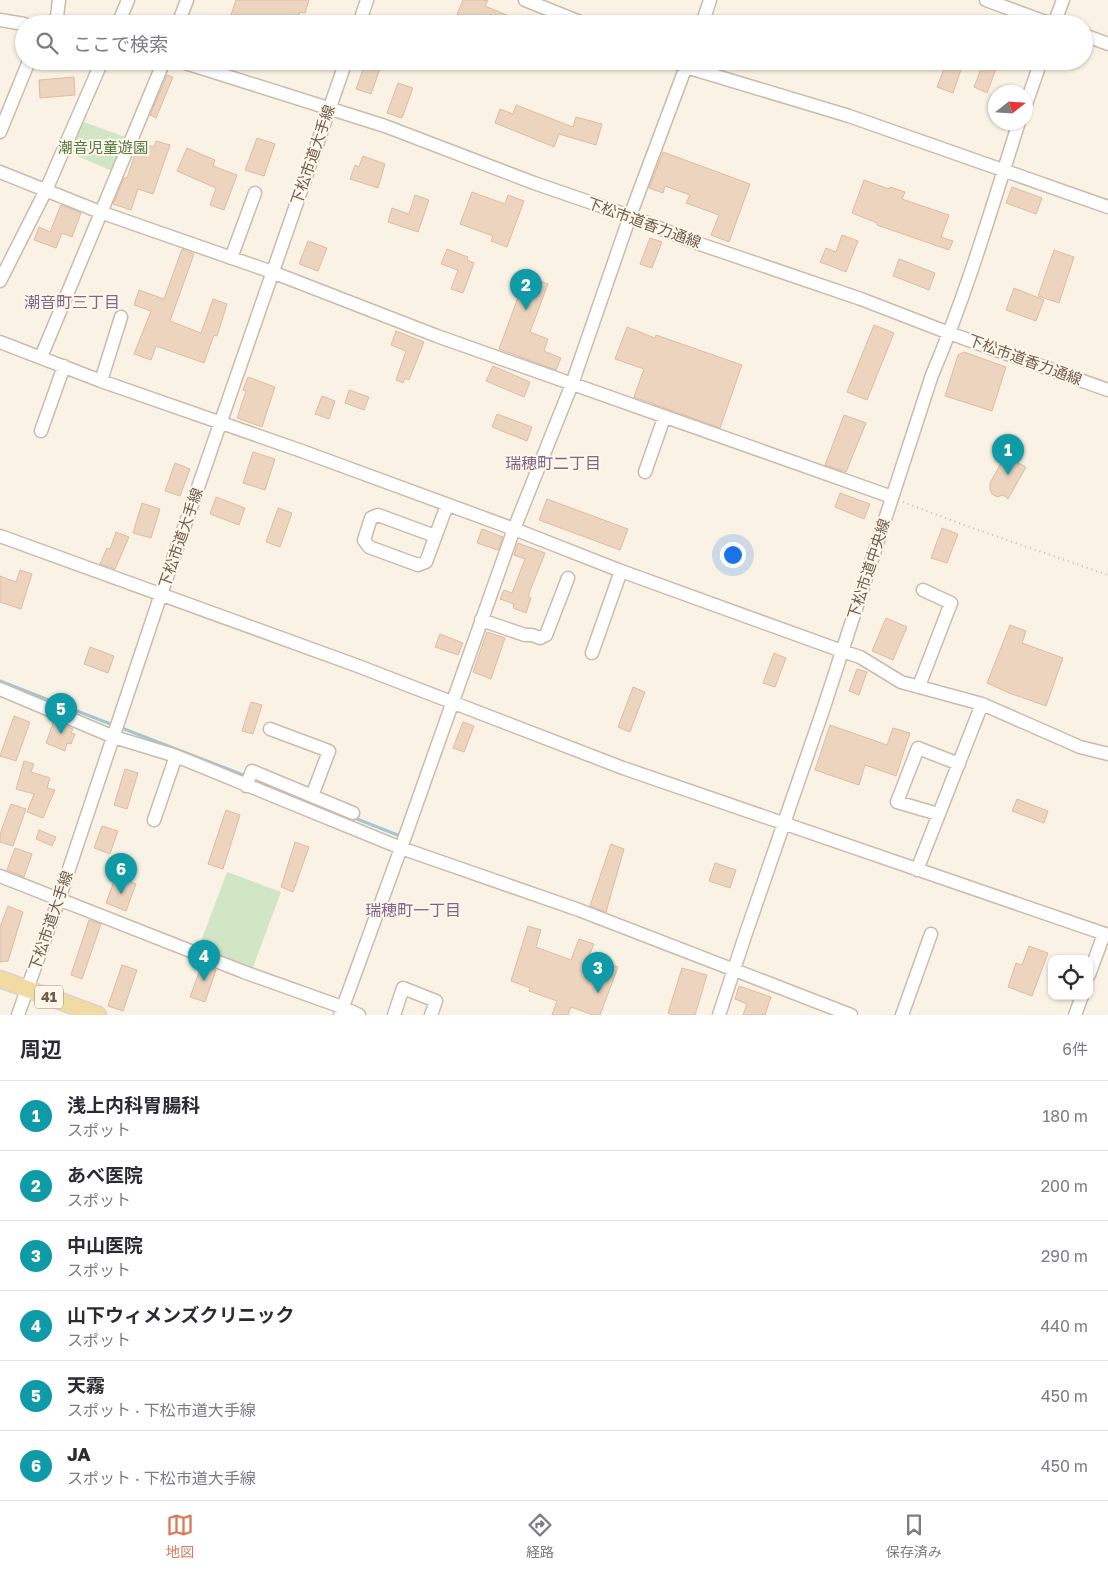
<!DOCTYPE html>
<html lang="ja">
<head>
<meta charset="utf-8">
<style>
	:root { --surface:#fff; --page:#f2f2f3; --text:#2b2b33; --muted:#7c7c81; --line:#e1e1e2; --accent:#d87b56 }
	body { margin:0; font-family:"Golos Text","Noto Sans JP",sans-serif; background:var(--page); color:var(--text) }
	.controls { position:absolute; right:15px; bottom:15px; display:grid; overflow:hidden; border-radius:10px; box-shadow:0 1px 4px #0004 }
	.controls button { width:45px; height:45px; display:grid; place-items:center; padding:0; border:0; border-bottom:1px solid var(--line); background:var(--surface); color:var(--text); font:25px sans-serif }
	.compass { position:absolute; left:988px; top:85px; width:45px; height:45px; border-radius:50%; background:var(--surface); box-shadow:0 1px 4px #0004; rotate:73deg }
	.you { position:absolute; left:732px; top:554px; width:18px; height:18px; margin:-12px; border:4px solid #fff; border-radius:50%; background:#1a73e8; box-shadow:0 0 0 8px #1a73e833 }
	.badge { display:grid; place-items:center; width:32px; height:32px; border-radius:50%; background:var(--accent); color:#fff; font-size:16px; font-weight:700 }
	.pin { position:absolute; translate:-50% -41px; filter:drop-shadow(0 1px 2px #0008) }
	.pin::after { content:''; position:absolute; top:26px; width:18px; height:15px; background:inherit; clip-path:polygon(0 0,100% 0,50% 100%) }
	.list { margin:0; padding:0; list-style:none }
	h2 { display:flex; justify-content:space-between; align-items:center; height:65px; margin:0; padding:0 20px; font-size:21px }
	h2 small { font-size:16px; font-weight:400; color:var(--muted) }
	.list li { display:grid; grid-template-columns:32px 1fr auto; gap:15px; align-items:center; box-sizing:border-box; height:70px; padding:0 20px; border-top:1px solid var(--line) }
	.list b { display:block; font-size:19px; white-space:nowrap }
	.list p { margin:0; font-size:16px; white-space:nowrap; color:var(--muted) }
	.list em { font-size:16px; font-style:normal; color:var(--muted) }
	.icon { flex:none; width:28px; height:28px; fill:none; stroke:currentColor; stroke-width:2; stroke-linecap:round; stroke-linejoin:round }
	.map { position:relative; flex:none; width:1108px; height:1015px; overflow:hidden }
	.search { position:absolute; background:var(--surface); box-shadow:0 1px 4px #0004; left:15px; right:15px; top:15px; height:55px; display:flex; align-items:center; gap:12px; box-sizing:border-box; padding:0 18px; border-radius:28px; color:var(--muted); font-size:19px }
	.sheet { height:485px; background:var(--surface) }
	nav { display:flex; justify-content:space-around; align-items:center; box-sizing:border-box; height:70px; border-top:1px solid var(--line); background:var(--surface); font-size:14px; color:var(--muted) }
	nav a { display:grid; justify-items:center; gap:2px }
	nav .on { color:var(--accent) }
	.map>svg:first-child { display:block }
	.green { fill:#d0e6c5 }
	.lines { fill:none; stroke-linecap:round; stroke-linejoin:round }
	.stream { stroke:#a2c7d2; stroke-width:3 }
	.building { fill:#ecd4bf; stroke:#ddbca1 }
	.minor-casing { stroke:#cabbac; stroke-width:15 }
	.major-casing { stroke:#dad4d1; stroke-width:19 }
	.path { stroke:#d1b8a2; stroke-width:2; stroke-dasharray:1 4; stroke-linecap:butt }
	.minor { stroke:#fff; stroke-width:12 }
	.major { stroke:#f2daa3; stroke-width:16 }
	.labels { text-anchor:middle; stroke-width:4; stroke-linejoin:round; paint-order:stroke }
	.shield { fill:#fdf7ea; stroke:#9a8a7c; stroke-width:1 }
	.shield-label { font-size:14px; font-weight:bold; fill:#705b4d }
	.park-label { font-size:15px; fill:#547a49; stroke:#fdf7ea }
	.street-label { font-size:15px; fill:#705b4d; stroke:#fdf7ea }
	.neighbourhood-label { font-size:16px; fill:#81658c; stroke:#fdf7ea }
</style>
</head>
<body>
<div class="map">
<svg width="1108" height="1015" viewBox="0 0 1108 1015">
	<rect width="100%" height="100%" fill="#faf3e5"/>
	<path class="green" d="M81 121 128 138 112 171 66 151Z
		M227 872 281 892 252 970 198 949Z"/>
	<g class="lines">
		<path class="stream" d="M0 681 113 725
			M119 727 246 776
			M251 779 288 793
			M352 817 400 836"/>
	</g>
	<path class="building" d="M236 0H309L305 13 300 12 296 24H228Z
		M463 0H488L485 6 528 24H453Z
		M277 61H302L299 70Z
		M366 61 381 66 371 94 356 89Z
		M947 61H964L953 93 937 87Z
		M984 61H999L987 93 974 87Z
		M167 75 173 77 156 118 150 115Z
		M74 77 75 95 40 98 39 80Z
		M398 83 413 88 402 118 387 113Z
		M516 105 573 127 576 117 602 124 596 145 559 134 554 147 495 123 500 109 513 114Z
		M257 138 275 144 264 176 245 170Z
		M156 141 170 145 153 194 138 189 131 210 113 204 124 178H127L139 142 154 147Z
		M187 148 215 160 213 166 237 175 224 210 210 205 216 188 177 171Z
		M663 152 750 184 729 242 711 235 719 215 686 203 690 195 665 186 663 193 649 188Z
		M363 156 385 164 378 188 350 179 355 165 359 167Z
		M864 180 889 189 890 187 905 192 902 199 949 215 941 237 953 241 949 250 877 225V223L852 213Z
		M1012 187 1042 198 1036 214 1006 203Z
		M472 192 505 204 508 195 524 201 507 247 491 241 493 236 460 224Z
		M415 195 429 200 418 232 388 222 392 208 409 214Z
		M61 205 81 213 72 237 62 233 56 248 34 240 39 227 50 232Z
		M842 235 858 241 846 272 820 262 826 248 836 252Z
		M650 238 662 242 652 268 640 264Z
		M308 241 327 248 318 271 299 264Z
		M182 249 194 254 170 321 201 333 213 299 227 304 217 336 214 335 204 363 156 346 151 360 134 354 151 311 134 305 139 290 164 299Z
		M447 249 468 257 467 260 474 263 463 293 451 289 458 270 441 264Z
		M1054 250 1074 257 1059 303 1038 296Z
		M899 259 935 273 929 290 893 276Z
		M526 276 548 284 530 332 548 339 544 351 561 358 556 370 499 349Z
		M1014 288 1044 300 1036 321 1006 310Z
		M874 325 894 333 867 400 847 392Z
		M627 327 655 338 656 335 742 365 720 428 634 397 644 369 615 359Z
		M396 331 424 342 409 380 405 378 403 383 396 380 406 351 391 345Z
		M964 352 1006 367 992 411 945 396 958 355Z
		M493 366 530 382 524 397 486 381Z
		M248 377 275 387 262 427 237 418 246 391 243 390Z
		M349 390 369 397 364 410 345 403Z
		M322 396 335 401 329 419 315 414Z
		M497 414 532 427 527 441 492 427Z
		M844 415 866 423 846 472 825 465Z
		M253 452 275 459 265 490 243 483Z
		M1005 456 1026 467 1008 499 1003 495 997 497 992 494 990 489V483Z
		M175 463 190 469 180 496 165 491Z
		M840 493 870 504 864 519 835 507Z
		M216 497 245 508 239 525 210 514Z
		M547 499 628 529 620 550 539 520Z
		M142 503 160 509 151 538 133 533Z
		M278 508 292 513 280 547 266 542Z
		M942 528 958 534 947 563 931 558Z
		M482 529 503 537 498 550 477 543Z
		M116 532 129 537 115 569 100 564 107 548 110 549Z
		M518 543 545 553 528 596 531 598 526 613 513 608 514 604 500 599 504 590 512 593 525 559 514 555Z
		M20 570 32 574 21 609 0 602V576L16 582Z
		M886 618 907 627 893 660 872 651Z
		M1010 625 1026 631 1022 643 1063 658 1046 706 1009 693 987 683Z
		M487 632 505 638 491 679 473 672Z
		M440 634 463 643 458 655 435 647Z
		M90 647 114 656 108 673 84 664Z
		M774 653 786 658 775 687 763 683Z
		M857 669 867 672 859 695 849 691Z
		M633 687 645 692 630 732 618 727Z
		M251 702 262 705 253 734 242 731Z
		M14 716 30 722 16 761 0 756Z
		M54 721 73 729 71 733 75 734 71 744 67 743 65 751 46 743Z
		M463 722 474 726 464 752 453 748Z
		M830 725 887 745 893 728 910 733 896 776 865 765 859 785 815 770Z
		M24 761 34 764 31 772 50 778 47 788 55 790 43 818 27 812 34 794 16 789Z
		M125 769 138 773 127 809 114 805Z
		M1017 799 1048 811 1044 823 1012 811Z
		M11 804 26 809 13 846 0 842V834Z
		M226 810 240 815 223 869 208 864Z
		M102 826 118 831 110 854 94 848Z
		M39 830 56 837 52 846 36 839Z
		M295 842 309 847 293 892 281 887Z
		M611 844 624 849 606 912 590 906Z
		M15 848 32 854 24 877 7 870Z
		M715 863 736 870 730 888 709 881Z
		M116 876 136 884 126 911 106 903Z
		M8 906 23 912 8 961 0 962V927Z
		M89 920 101 924 82 979 71 975Z
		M528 926 541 930 536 947 571 960 579 939 594 944 589 956 618 967 600 1015H593L571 1007 568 1015H552L557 1001 529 991 530 988 511 981Z
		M1029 946 1048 953 1032 996 1008 987 1016 963 1022 965Z
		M202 964 216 970 205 1002 190 997Z
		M122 965 137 970 123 1011 108 1006Z
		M682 968 707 975 695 1015H673L668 1013Z
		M739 986 771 997 765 1015H743L747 1004 735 999Z"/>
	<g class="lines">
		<defs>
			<path id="minor" d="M525 0 585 24
				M986 0 1051 24
				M0 20 24 24
				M56 24 59 0
				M118 24 128 0
				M178 24 187 0
				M359 24 367 0
				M702 24 710 0
				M1054 24 1063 0
				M1084 35 1108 44
				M179 61 385 126 534 183 630 216 691 241 861 299 949 333 1108 390
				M673 61 686 67 849 116 1108 207
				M1026 104 1041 61
				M0 132 29 61
				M0 172 100 212 272 272 437 336 892 497
				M231 258 255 193
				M0 281 46 190 102 61
				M0 342 101 381 299 450 514 529 621 571 842 651 860 657 901 682 982 704 1080 747 1108 754
				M41 357 164 61
				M101 381 121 317
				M41 431 64 366
				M645 472 664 418
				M0 536 358 666 623 768 1108 935
				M435 536 378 515 371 518 364 540 369 547 418 565 426 562 447 505
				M481 620 525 635H532L540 638 546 635 568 578
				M592 653 621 571
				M919 686 951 603 923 590
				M0 689 114 737 176 756 401 848 579 910 851 1015
				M270 729 329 751 312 796
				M246 786 252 771 353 813
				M938 814 897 802 918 748 959 764
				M154 820 176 756
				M917 870 982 704
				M0 876 244 972 342 1007 359 1015
				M1089 975 1104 934
				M18 1015 59 899 161 594 346 61
				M340 1015 401 848 514 529 572 384 630 216 688 61
				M394 1015 403 988 436 1001 431 1015
				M719 1015 745 936 823 710 932 375C967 293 992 207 1019 122
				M902 1015 931 934
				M1075 1015 1082 996"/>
			<path id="major" d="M0 979 98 1015"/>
		</defs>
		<use href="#minor" class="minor-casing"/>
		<use href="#major" class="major-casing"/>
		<path class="path" d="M903 502 964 525 1108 575"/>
		<use href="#minor" class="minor"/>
		<use href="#major" class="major"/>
	</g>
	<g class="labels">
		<rect class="shield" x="35" y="985.5" width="28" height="23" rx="4"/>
		<g class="shield-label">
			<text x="49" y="1002">41</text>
		</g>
		<g class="park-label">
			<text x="103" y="153">潮音児童遊園</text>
		</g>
		<g class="street-label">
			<text transform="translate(313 155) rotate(-71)" y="5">下松市道大手線</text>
			<text transform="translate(644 223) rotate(20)" y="5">下松市道香力通線</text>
			<text transform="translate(1025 360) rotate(20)" y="5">下松市道香力通線</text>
			<text transform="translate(181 538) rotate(-71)" y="5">下松市道大手線</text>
			<text transform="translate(869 569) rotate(-72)" y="5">下松市道中央線</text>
			<text transform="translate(51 921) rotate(-71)" y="5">下松市道大手線</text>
		</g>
		<g class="neighbourhood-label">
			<text x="72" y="308">潮音町三丁目</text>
			<text x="553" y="469">瑞穂町二丁目</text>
			<text x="413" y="916">瑞穂町一丁目</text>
		</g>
	</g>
</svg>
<div class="controls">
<button><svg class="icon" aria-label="locate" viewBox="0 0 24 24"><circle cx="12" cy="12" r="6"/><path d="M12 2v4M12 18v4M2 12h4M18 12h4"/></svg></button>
</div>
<svg class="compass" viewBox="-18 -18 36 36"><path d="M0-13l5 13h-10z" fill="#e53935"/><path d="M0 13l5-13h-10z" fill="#7c7c81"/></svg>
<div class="you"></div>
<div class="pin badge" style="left:1008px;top:475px;background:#0f9aa8">1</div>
<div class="pin badge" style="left:526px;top:310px;background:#0f9aa8">2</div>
<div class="pin badge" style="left:598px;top:993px;background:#0f9aa8">3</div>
<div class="pin badge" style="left:204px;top:981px;background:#0f9aa8">4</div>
<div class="pin badge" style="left:61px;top:734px;background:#0f9aa8">5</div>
<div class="pin badge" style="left:121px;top:894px;background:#0f9aa8">6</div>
<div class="search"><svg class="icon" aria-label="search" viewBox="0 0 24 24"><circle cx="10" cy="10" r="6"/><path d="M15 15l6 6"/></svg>ここで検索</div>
</div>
<section class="sheet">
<h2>周辺<small>6件</small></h2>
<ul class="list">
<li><span class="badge" style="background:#0f9aa8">1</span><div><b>浅上内科胃腸科</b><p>スポット</p></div><em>180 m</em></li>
<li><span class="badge" style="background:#0f9aa8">2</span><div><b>あべ医院</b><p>スポット</p></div><em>200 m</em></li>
<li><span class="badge" style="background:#0f9aa8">3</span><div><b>中山医院</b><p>スポット</p></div><em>290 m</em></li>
<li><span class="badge" style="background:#0f9aa8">4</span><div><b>山下ウィメンズクリニック</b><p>スポット</p></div><em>440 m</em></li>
<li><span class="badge" style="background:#0f9aa8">5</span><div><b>天霧</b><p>スポット · 下松市道大手線</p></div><em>450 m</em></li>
<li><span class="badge" style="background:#0f9aa8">6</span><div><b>JA</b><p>スポット · 下松市道大手線</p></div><em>450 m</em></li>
</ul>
</section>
<nav>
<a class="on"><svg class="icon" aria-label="map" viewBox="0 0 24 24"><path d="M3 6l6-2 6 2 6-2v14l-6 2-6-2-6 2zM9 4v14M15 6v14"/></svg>地図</a>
<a><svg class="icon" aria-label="directions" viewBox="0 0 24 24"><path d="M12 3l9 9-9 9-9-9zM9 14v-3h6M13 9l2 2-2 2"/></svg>経路</a>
<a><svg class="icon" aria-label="saved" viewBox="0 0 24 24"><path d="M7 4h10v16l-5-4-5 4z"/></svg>保存済み</a>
</nav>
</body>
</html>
